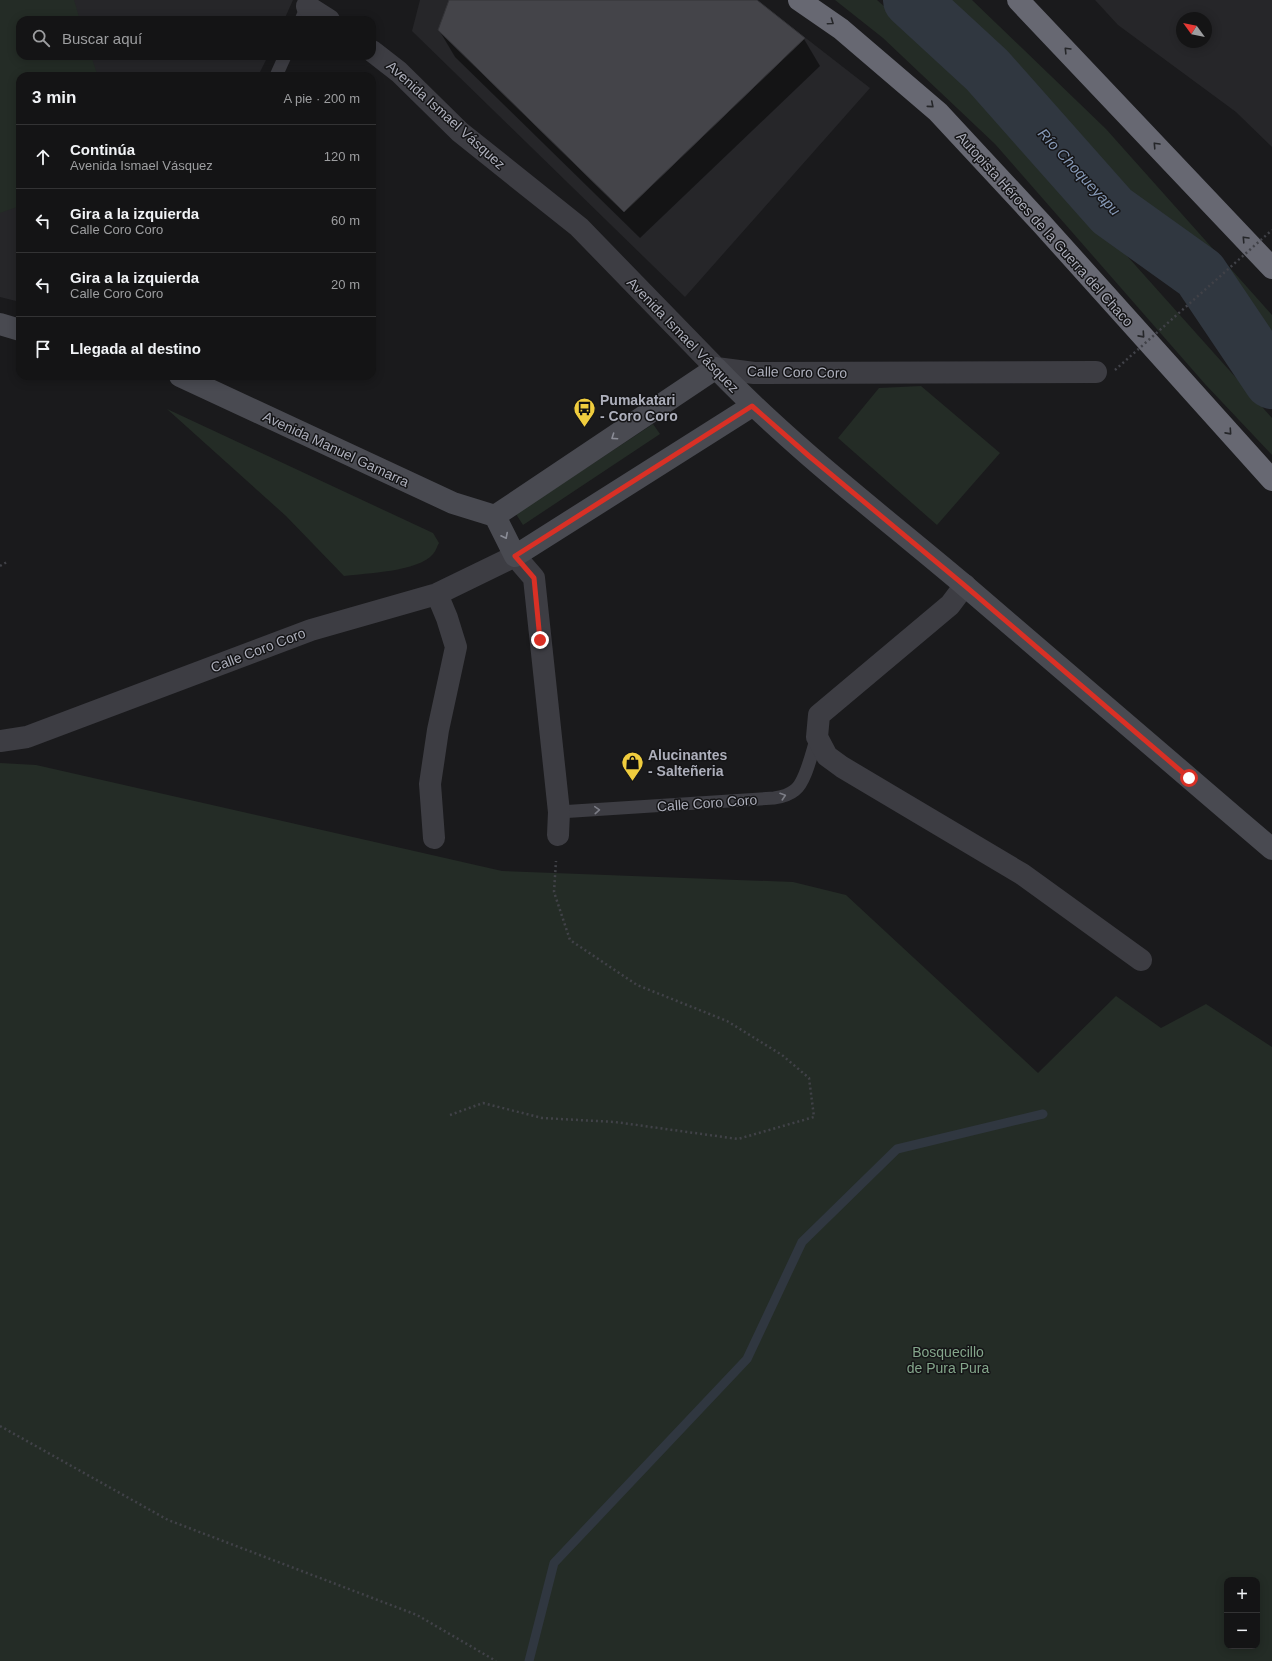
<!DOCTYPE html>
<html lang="es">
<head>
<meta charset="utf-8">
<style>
	:root { --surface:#141415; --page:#212122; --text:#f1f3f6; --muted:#9d9ea0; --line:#333334 }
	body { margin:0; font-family:Helvetica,sans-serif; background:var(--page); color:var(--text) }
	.controls { position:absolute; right:12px; bottom:12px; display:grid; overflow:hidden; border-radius:8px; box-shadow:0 2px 10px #0003 }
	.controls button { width:36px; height:36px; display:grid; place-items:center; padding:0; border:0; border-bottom:1px solid var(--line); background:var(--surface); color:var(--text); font:20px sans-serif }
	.compass { position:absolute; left:1176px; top:12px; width:36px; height:36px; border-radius:50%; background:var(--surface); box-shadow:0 2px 10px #0003; rotate:303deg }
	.stop { position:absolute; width:12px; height:12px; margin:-9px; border:3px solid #d93025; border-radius:50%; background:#fff }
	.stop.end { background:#d93025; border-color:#fff; box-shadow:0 1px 4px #0008 }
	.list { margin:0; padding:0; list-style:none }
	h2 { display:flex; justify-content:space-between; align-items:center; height:52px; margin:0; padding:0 16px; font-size:17px }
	h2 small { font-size:13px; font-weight:400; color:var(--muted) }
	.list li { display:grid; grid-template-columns:26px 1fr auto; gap:12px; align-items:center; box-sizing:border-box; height:64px; padding:0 16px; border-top:1px solid var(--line) }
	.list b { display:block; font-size:15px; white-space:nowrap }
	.list p { margin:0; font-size:13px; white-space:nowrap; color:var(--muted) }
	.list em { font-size:13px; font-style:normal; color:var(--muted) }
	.icon { flex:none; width:22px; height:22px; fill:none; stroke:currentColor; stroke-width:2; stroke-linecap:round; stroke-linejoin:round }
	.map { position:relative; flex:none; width:1272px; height:1661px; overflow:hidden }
	.search { position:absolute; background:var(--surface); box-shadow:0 2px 10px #0003; left:16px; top:16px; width:360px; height:44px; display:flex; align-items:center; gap:10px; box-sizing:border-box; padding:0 14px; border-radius:12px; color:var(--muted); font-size:15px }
	.panel { position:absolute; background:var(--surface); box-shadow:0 2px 10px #0003; left:16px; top:72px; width:360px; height:308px; border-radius:12px }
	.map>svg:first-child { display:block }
	.built { fill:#262629; fill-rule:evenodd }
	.green { fill:#242c26; fill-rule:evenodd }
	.shadow { fill:#0007 }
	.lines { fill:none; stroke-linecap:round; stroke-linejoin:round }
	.stream { stroke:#303740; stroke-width:9 }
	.river { stroke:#303740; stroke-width:56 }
	.building { fill:#444449; stroke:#343438 }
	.path { stroke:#414248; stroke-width:2.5; stroke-dasharray:2 3; stroke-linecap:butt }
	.lane { stroke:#3d3d43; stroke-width:13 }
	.street { stroke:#3d3d43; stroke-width:22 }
	.secondary { stroke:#494a51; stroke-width:22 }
	.highway { stroke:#676872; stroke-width:22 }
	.path-bridge { stroke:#414248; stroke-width:2.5; stroke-dasharray:2 3; stroke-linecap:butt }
	.oneway { stroke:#252629 }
	.oneway2 { stroke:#8a8c96 }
	.oneway3 { stroke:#7b7c85 }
	.route { stroke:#d93025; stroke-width:5 }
	.labels { text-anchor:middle; stroke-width:3; stroke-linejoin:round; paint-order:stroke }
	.street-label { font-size:14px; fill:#adafbb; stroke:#151517 }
	.poi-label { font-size:14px; font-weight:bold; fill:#adafbb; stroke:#151517; text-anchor:start }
	.park-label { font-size:14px; fill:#84a68b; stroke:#151517 }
	.water-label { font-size:15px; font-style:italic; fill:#8598b5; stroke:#151517 }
</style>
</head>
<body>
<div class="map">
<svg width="1272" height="1661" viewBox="0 0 1272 1661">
	<rect width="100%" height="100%" fill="#1a1a1c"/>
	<path class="built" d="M0 0H293L284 20H20V56H268L258 76H20V302L0 297Z
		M420 0H757L870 88 685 297 412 31Z
		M1095 0H1272V147L1236 112 1118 25ZM1182 18H1206V42H1182Z"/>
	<path class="green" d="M0 0H74L80 20H20V56H91L98 76H20V206L0 213Z
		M835 0H877L975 86 1272 418V455L1205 384 995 144 883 38Z
		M934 0H972L1106 129 1272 315V366L985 47Z
		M921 386 1000 453 937 525 838 438 879 388Z
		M167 409 433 533 439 543C437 546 436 551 433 554 418 572 366 573 344 576L286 516Z
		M653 424 660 434 523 525 516 514Z
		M0 763 36 765 502 871 793 882 846 895 1038 1073 1116 996 1161 1028 1206 1004 1272 1047V1661H0ZM1227 1580H1257V1646H1227Z"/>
	<path class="shadow" d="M450 0H755L804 39 820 66 640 238 455 57 439 30Z"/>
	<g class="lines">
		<path class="stream" d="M529 1661 554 1563 747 1359 802 1242 897 1149 1043 1114"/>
		<path class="river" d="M911 0 987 70 1112 211 1200 274 1272 381"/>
	</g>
	<path class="building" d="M449 0H757L805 38 624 212 438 30Z"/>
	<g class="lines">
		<path class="path" d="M0 566 7 562
			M450 1115 483 1103 542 1118 615 1122 738 1139 814 1117 809 1078 782 1055 727 1021 637 985 570 940 554 892 556 861
			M0 1426 168 1520 417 1615 496 1661"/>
		<path class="lane" d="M301 20 307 6
			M276 76 285 56
			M559 812 774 798C782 797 789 795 795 790 806 782 812 751 817 737"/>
		<path class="street" d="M307 6 329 20
			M372 51 399 72 460 132 579 227 716 368 754 373 1096 372
			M965 585 950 605 819 715 817 737 827 756 842 767 1022 874 1141 960
			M0 741 27 737 311 630 437 594 515 556 534 578 559 812 558 835
			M434 838 430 784 438 730 456 647 447 618 437 594"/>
		<path class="secondary" d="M0 324 20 330
			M180 376 453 503 495 516
			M495 516 716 368C792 447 880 514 963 584 1067 672 1169 761 1272 849
			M495 516 515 556 752 406"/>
		<path class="highway" d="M799 0 841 29 938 112 1042 224 1272 480
			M1018 0 1272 268"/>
		<path class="path-bridge" d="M1115 370 1272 230"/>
	</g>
	<defs><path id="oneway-chevron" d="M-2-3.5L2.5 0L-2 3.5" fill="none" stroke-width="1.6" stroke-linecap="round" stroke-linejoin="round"/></defs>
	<g class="oneway">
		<use href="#oneway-chevron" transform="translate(831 22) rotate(35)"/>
		<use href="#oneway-chevron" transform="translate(1067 50) rotate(-134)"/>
		<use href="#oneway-chevron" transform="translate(931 105) rotate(40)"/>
		<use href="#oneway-chevron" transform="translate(1156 145) rotate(-133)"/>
		<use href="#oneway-chevron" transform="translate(1245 239) rotate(-133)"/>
		<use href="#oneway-chevron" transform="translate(1142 335) rotate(48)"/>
		<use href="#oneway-chevron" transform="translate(1229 432) rotate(48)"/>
	</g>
	<g class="oneway2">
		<use href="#oneway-chevron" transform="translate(614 437) rotate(146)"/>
		<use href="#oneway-chevron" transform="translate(505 536) rotate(63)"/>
	</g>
	<g class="oneway3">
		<use href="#oneway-chevron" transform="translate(783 796) rotate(-18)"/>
		<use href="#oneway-chevron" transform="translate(597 810) rotate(-4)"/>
	</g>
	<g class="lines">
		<path class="route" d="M540 640 534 578 515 556 752 406 809 456 964 585 1189 778"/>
	</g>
	<defs>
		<symbol id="bus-pin" viewBox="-11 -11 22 30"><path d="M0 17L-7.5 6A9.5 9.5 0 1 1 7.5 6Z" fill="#f0cd3e" stroke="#151517"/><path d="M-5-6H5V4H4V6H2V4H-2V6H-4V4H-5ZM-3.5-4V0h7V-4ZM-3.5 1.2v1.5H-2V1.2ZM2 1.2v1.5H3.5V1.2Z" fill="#111"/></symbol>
		<symbol id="shop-pin" viewBox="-11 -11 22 30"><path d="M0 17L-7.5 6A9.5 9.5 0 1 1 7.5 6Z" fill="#f0cd3e" stroke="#151517"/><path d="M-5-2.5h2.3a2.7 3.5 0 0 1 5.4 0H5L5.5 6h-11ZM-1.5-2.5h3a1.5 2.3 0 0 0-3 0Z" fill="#111"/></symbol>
	</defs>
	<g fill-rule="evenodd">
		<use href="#bus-pin" x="572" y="396" width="25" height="34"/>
		<use href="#shop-pin" x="620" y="750" width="25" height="34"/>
	</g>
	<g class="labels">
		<g class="street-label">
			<text transform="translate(446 115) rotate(42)" y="5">Avenida Ismael Vásquez</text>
			<text transform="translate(1045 229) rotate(48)" y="5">Autopista Héroes de la Guerra del Chaco</text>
			<text transform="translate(683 335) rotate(46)" y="5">Avenida Ismael Vásquez</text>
			<text transform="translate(797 372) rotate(1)" y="5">Calle Coro Coro</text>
			<text transform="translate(336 449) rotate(25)" y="5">Avenida Manuel Gamarra</text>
			<text transform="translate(258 650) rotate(-21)" y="5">Calle Coro Coro</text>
			<text transform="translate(707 803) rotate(-4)" y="5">Calle Coro Coro</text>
		</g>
		<g class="poi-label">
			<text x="600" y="405">Pumakatari<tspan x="600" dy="16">- Coro Coro</tspan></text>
			<text x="648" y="760">Alucinantes<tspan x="648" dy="16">- Salteñeria</tspan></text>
		</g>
		<g class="park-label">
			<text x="948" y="1357">Bosquecillo<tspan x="948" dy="16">de Pura Pura</tspan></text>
		</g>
		<g class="water-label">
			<text transform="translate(1079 172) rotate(47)" y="5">Río Choqueyapu</text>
		</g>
	</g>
</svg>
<div class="controls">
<button>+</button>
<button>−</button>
</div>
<svg class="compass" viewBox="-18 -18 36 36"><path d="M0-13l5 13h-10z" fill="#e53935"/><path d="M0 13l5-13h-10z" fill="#9d9ea0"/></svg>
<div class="stop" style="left:1189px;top:778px"></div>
<div class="stop end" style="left:540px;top:640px"></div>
<div class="search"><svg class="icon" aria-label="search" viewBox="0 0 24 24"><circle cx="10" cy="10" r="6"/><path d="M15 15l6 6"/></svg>Buscar aquí</div>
<section class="panel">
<h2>3 min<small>A pie · 200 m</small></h2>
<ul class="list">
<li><svg class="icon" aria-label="ahead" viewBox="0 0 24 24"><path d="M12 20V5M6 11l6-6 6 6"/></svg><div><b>Continúa</b><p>Avenida Ismael Vásquez</p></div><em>120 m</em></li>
<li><svg class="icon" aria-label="left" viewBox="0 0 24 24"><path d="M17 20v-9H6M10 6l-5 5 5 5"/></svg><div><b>Gira a la izquierda</b><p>Calle Coro Coro</p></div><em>60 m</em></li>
<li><svg class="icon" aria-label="left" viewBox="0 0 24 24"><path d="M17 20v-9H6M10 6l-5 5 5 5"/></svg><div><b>Gira a la izquierda</b><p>Calle Coro Coro</p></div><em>20 m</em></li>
<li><svg class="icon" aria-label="arrive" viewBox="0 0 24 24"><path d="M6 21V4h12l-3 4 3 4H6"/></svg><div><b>Llegada al destino</b></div></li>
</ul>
</section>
</div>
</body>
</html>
